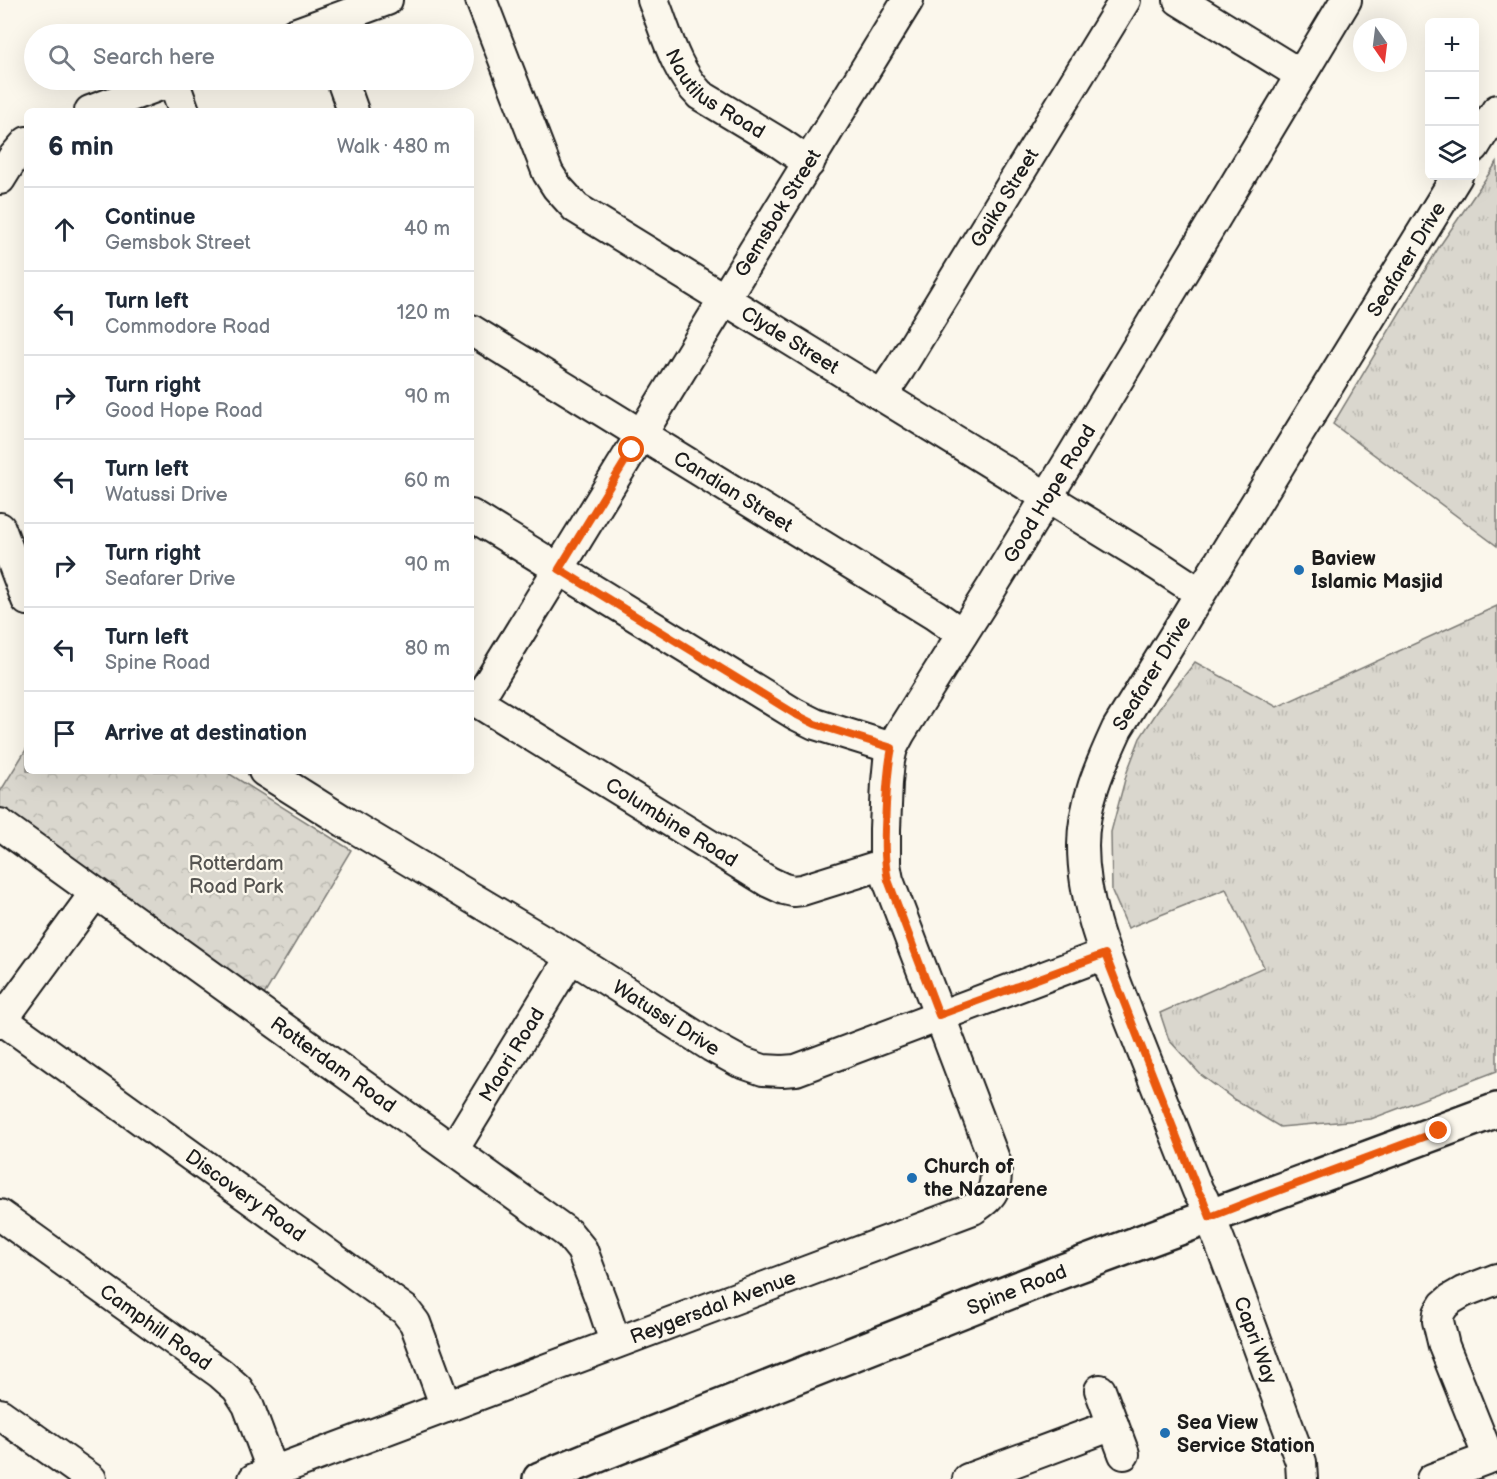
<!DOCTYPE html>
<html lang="en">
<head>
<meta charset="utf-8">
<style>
	:root { --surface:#fff; --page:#f6f6f7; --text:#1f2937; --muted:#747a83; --line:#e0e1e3 }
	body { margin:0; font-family:"Balsamiq Sans",sans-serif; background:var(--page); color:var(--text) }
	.controls { position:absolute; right:18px; top:18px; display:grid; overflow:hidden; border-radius:9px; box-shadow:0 6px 24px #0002 }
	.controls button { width:54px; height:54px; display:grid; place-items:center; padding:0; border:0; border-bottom:2px solid var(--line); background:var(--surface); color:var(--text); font:30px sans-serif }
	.compass { position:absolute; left:1353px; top:18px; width:54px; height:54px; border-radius:50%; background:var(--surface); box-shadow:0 6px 24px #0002; rotate:166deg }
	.stop { position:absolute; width:18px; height:18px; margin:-14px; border:4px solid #ea580c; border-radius:50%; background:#fff }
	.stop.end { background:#ea580c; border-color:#fff; box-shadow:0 2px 6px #0008 }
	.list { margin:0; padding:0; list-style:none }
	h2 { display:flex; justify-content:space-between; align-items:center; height:78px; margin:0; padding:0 24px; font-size:26px }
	h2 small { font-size:20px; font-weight:400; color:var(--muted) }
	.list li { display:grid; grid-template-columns:39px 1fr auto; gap:18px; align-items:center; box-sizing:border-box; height:84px; padding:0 24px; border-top:2px solid var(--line) }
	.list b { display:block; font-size:22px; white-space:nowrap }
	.list p { margin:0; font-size:20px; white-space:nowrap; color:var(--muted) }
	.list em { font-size:20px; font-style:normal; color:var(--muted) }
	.icon { flex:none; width:33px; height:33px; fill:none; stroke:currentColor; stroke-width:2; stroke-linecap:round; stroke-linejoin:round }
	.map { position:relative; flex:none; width:1497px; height:1479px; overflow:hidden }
	.search { position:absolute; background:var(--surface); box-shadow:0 6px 24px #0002; left:24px; top:24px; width:450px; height:66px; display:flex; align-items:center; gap:15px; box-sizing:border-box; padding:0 21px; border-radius:33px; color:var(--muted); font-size:22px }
	.panel { position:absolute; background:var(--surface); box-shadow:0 6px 24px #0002; left:24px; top:108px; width:450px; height:666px; border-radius:9px }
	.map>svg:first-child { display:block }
	.grass { fill:url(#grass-tufts); stroke:#7b7a75; stroke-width:1.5 }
	.forest { fill:url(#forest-crowns); stroke:#7b7a75; stroke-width:1.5 }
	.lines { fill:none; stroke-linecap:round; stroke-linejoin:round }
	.minor-casing { stroke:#1c1c1c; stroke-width:34 }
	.major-casing { stroke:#1c1c1c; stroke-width:38 }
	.minor { stroke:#fbf7ec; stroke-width:30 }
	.major { stroke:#fbf7ec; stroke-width:33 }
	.route { stroke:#ea580c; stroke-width:8 }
	.poi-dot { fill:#1f6fb2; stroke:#fbf7ec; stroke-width:2 }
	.labels { text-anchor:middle; stroke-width:4.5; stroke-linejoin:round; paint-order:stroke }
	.street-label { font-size:20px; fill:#1c1c1c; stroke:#fbf7ec }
	.poi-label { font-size:20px; font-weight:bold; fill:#1c1c1c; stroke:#fbf7ec; text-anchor:start }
	.park-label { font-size:20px; fill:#555451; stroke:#fbf7ec }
</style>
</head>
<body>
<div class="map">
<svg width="1497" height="1479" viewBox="0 0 1497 1479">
	<defs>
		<pattern id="grass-tufts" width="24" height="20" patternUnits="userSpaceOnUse" patternTransform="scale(1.5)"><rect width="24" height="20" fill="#dad7ce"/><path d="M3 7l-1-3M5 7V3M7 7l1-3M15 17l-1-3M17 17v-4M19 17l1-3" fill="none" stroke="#bab8b0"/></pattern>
		<pattern id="forest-crowns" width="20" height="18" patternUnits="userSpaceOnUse" patternTransform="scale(1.5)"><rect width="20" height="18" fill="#dad7ce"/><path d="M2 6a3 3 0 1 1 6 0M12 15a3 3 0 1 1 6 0" fill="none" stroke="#bab8b0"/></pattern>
	</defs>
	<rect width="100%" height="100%" fill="#fbf7ec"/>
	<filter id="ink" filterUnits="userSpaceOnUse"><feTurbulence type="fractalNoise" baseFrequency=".0167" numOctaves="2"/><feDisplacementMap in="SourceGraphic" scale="12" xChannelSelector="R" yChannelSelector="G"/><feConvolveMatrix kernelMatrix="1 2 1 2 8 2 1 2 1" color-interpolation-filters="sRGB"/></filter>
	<g filter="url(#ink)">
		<path class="grass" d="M1497 162V546L1333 424 1439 247Z
			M1497 606V1071L1371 1119 1280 1127 1235 1100 1201 1075 1169 1040 1160 1013 1264 967 1226 889 1128 928 1112 891 1111 832 1127 772 1140 738 1161 706 1195 662 1277 707Z"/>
		<path class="forest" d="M27 748V771H225L351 850 264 995 0 807V792Z"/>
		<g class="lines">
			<defs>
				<g id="minor">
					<path id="s1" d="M481 0 548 173 557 187 576 208 1159 566 1200 593"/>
					<path id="s2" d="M653 0C666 32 675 70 700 95L780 143 809 163"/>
					<path d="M1179 0 1301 75"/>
					<path d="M294 34 387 0"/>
					<path d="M173 80 184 111"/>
					<path d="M342 80 353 111"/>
					<path d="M90 111 174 80"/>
					<path d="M1474 147 1497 110"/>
					<path d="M0 179 13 158 27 142"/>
					<path id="s3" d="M471 330 935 615 962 634"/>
					<path id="s4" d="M882 395 900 368 1125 0"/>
					<path d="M471 515 795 714 815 724 892 748"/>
					<path d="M0 528 27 600"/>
					<path id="s5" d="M471 698 769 882 784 889 793 891 802 890 885 864"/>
					<path id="s6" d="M477 702 908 0"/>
					<path id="s7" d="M264 771 345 822 571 957 711 1046 740 1062 763 1070 782 1071 796 1070 1105 954"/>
					<path id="s8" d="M0 824 569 1234 582 1250 603 1306 615 1342"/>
					<path id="s9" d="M0 1018 405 1310 415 1323 446 1407"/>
					<path d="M0 1023 95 893"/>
					<path id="s10" d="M453 1150 571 957"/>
					<path id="s11" d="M0 1215 220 1373 237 1388 248 1405 273 1472"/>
					<path d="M1100 1390 1124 1454"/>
					<path d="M0 1414 91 1479"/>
					<path d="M1489 1458 1444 1346 1438 1321 1439 1313 1444 1305 1451 1299 1463 1292 1497 1279"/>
					<path id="s12" d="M254 1479 973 1209C995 1194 996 1190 996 1164L888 880 885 864V829L887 782 889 761 892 748 900 733 992 587 1074 453 1346 0"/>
					<path d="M968 1479 1113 1425"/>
					<path id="s13" d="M1302 1479 1301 1462 1223 1250 1203 1199 1198 1191C1175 1133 1152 1075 1129 1017 1108 962 1083 906 1083 846 1083 804 1100 766 1117 729L1457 176"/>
					<path d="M1432 1479 1497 1455"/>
				</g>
				<g id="major">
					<path id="s14" d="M540 1479 606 1452 1055 1274 1497 1110"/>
				</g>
			</defs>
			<use href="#minor" class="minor-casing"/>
			<use href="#major" class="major-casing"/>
			<use href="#minor" class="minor"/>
			<use href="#major" class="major"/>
		</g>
	</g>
	<g class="lines" filter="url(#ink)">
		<path class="route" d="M632 450 559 569 795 714 815 724 892 748C888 766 887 785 886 804 885 830 883 855 888 880L939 1015 1105 954 1198 1191 1203 1199 1210 1217 1256 1199 1439 1131"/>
	</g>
	<g class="poi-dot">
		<circle cx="1299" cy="570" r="6"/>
		<circle cx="912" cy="1178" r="6"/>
		<circle cx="1165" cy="1433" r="6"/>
	</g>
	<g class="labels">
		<g class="street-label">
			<text dy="7" stroke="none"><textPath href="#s2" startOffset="117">Nautilus Road</textPath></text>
			<text dy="7" stroke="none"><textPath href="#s4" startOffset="232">Gaika Street</textPath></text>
			<text dy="7" stroke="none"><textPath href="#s6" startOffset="574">Gemsbok Street</textPath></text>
			<text dy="7" stroke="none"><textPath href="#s13" startOffset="1347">Seafarer Drive</textPath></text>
			<text dy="7" stroke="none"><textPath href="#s1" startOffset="482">Clyde Street</textPath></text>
			<text dy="7" stroke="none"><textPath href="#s3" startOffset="308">Candian Street</textPath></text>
			<text dy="7" stroke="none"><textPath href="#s12" startOffset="1558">Good Hope Road</textPath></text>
			<text dy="7" stroke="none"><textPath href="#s13" startOffset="861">Seafarer Drive</textPath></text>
			<text dy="7" stroke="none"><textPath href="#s5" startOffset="236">Columbine Road</textPath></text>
			<text dy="7" stroke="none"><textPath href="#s7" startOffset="472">Watussi Drive</textPath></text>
			<text dy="7" stroke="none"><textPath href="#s10" startOffset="112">Maori Road</textPath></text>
			<text dy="7" stroke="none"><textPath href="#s8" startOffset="411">Rotterdam Road</textPath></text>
			<text dy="7" stroke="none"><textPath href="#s9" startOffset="303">Discovery Road</textPath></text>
			<text dy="7" stroke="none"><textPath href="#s14" startOffset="513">Spine Road</textPath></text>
			<text dy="7" stroke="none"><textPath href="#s12" startOffset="490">Reygersdal Avenue</textPath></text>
			<text dy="7" stroke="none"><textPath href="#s11" startOffset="192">Camphill Road</textPath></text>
			<text transform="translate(1256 1340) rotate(70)" y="7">Capri Way</text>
		</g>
		<g class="poi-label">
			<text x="1311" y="565">Baview<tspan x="1311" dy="23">Islamic Masjid</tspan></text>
			<text x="924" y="1173">Church of<tspan x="924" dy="23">the Nazarene</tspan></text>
			<text x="1177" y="1429">Sea View<tspan x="1177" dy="23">Service Station</tspan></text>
		</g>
		<g class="park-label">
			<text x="236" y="870">Rotterdam<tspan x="236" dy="23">Road Park</tspan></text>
		</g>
	</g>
</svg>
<div class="controls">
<button>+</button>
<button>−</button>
<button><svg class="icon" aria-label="layers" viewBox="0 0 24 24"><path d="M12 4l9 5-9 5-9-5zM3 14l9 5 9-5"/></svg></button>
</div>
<svg class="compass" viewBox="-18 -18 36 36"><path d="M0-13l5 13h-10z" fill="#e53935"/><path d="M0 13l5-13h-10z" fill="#747a83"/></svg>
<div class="stop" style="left:632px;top:450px"></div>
<div class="stop end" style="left:1439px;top:1131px"></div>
<div class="search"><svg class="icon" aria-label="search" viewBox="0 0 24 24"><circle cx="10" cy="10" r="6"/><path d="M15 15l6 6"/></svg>Search here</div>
<section class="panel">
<h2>6 min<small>Walk · 480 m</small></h2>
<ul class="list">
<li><svg class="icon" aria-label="ahead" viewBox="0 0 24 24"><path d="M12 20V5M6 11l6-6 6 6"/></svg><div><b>Continue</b><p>Gemsbok Street</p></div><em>40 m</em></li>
<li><svg class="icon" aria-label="left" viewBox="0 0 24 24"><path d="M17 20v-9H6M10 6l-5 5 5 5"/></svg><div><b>Turn left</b><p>Commodore Road</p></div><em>120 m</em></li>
<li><svg class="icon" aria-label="right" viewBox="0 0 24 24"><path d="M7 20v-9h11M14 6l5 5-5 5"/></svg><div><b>Turn right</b><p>Good Hope Road</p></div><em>90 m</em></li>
<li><svg class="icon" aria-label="left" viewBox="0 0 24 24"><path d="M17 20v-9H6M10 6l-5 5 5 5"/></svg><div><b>Turn left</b><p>Watussi Drive</p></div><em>60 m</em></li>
<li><svg class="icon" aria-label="right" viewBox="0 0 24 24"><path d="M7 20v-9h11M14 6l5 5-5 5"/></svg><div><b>Turn right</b><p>Seafarer Drive</p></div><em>90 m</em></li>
<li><svg class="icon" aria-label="left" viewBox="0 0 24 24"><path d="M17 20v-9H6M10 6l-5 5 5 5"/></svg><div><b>Turn left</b><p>Spine Road</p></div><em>80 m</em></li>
<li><svg class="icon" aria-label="arrive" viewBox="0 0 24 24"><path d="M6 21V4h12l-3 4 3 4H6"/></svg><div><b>Arrive at destination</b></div></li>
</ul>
</section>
</div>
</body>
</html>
